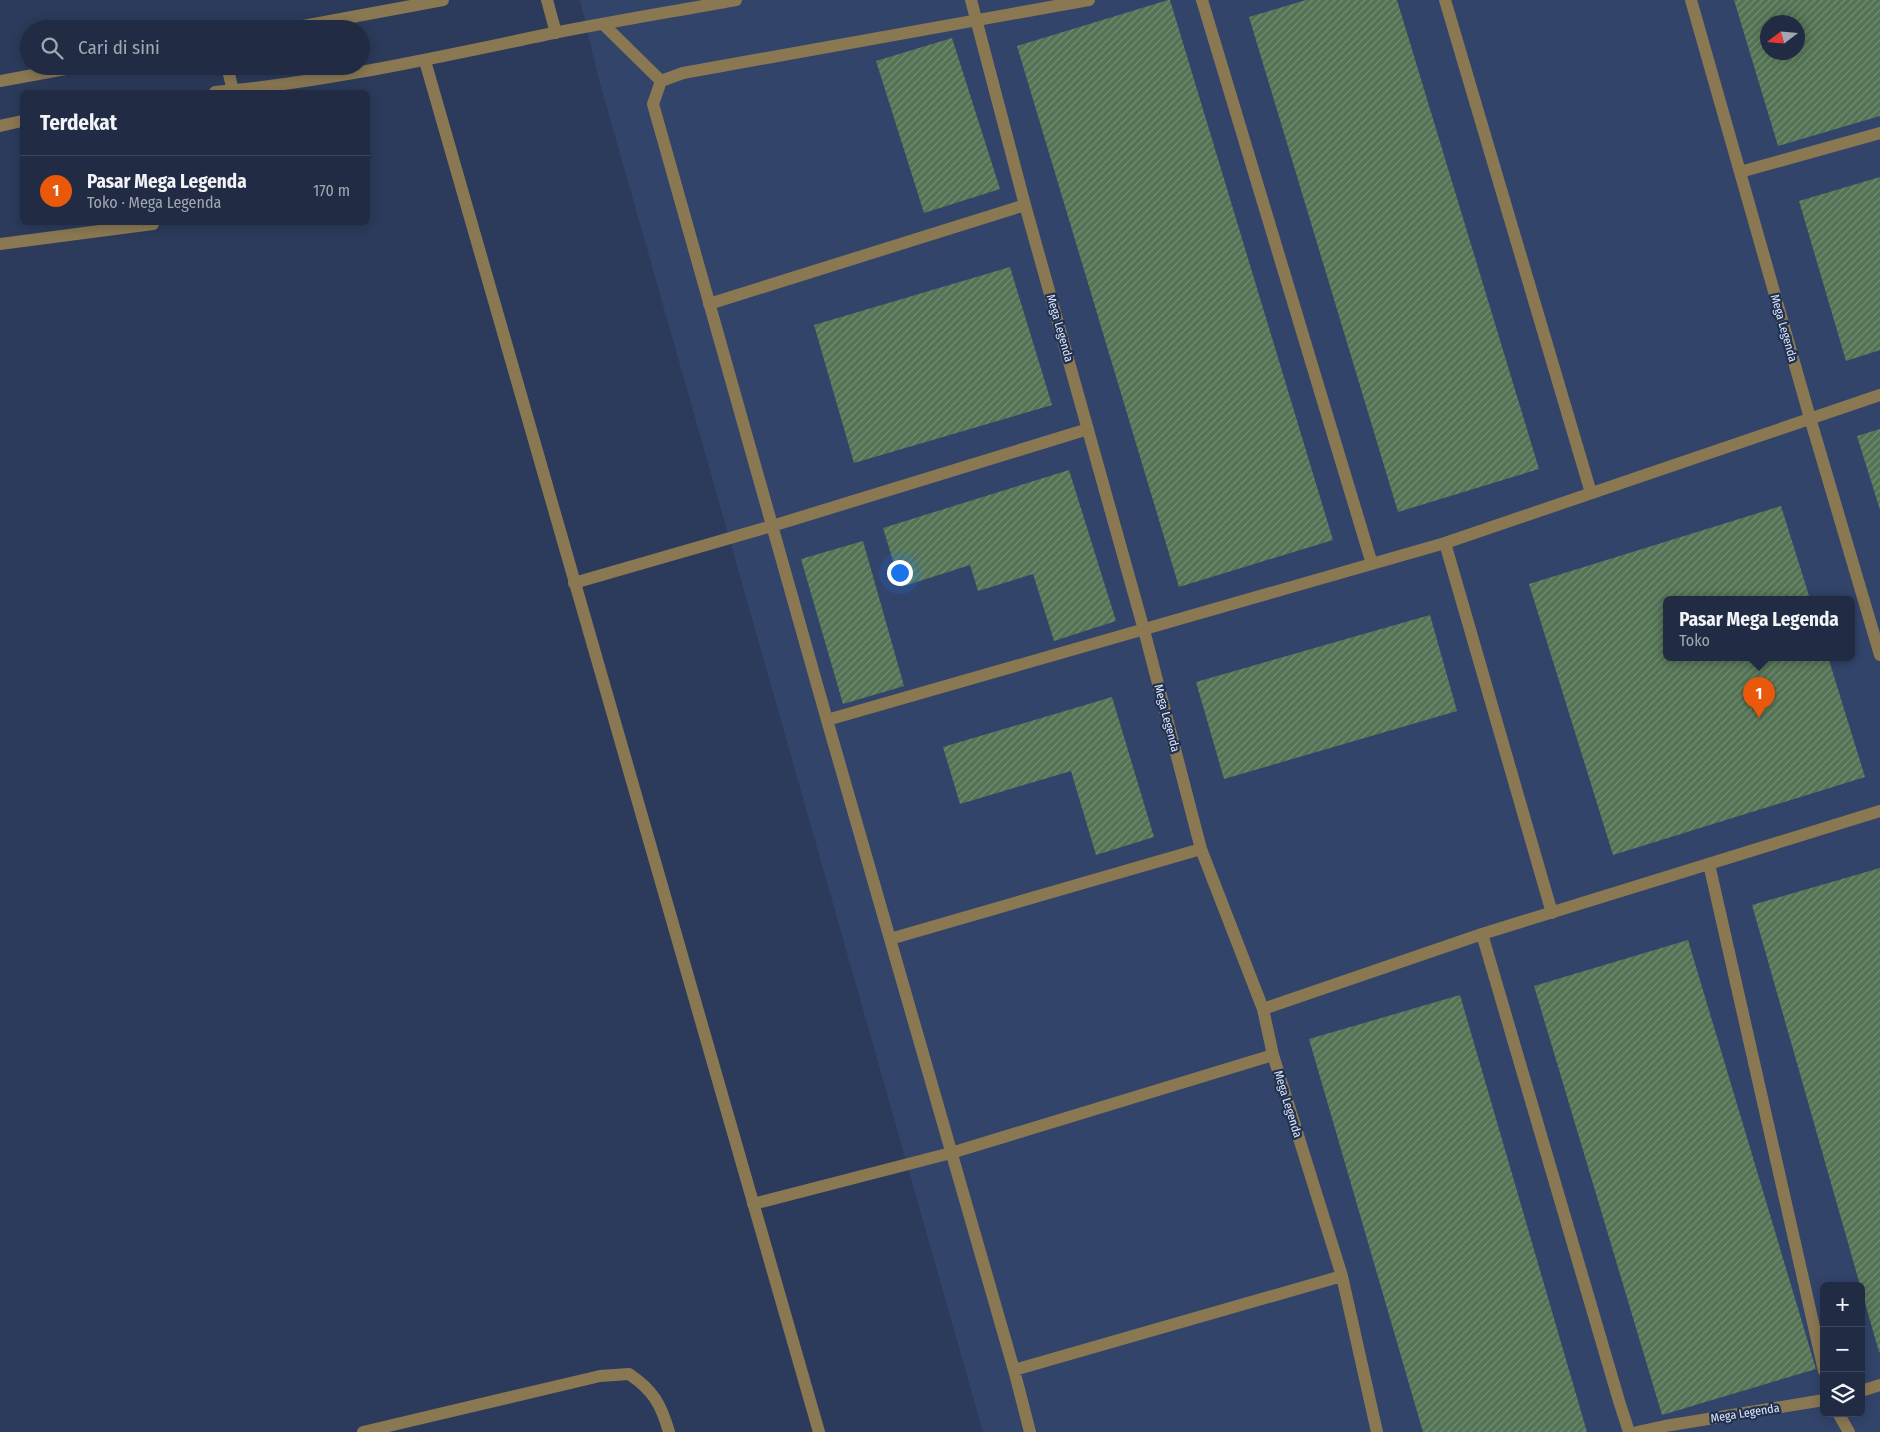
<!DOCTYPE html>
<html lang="id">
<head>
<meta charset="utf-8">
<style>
	:root { --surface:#212c44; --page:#29344b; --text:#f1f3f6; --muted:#a2a7b2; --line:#3e485d; --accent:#ea580c }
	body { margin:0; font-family:"Fira Sans Condensed",sans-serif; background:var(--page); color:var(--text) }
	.controls { position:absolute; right:15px; bottom:15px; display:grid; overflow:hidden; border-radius:8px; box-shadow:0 2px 12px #0003 }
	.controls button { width:45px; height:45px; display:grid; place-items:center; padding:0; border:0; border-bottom:1px solid var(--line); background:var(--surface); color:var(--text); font:25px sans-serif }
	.compass { position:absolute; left:1760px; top:15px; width:45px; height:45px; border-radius:50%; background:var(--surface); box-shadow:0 2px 12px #0003; rotate:254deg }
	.you { position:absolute; left:899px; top:572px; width:18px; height:18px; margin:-12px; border:4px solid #fff; border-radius:50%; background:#1a73e8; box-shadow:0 0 0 8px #1a73e833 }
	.badge { display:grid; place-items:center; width:32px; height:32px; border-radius:50%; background:var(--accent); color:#fff; font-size:16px; font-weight:700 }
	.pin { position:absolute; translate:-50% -41px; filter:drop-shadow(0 1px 2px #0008) }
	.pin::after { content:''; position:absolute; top:26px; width:18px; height:15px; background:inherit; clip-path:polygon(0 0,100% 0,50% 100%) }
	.popup { position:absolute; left:1663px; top:596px; width:192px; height:65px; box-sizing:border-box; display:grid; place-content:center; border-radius:8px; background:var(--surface); filter:drop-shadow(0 1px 4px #0005); font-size:16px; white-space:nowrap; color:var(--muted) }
	.popup b { font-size:19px; color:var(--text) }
	.popup::after { content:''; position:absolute; left:50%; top:100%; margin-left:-10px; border:10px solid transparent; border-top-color:var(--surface) }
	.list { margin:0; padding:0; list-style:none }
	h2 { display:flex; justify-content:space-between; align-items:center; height:65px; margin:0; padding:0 20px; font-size:21px }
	h2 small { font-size:16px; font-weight:400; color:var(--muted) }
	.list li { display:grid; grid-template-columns:32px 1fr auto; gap:15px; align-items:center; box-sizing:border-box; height:70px; padding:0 20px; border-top:1px solid var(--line) }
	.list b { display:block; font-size:19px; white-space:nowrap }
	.list p { margin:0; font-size:16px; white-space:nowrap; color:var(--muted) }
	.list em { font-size:16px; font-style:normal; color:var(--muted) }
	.icon { flex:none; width:28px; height:28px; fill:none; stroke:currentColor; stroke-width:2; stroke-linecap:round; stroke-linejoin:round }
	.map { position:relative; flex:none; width:1880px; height:1432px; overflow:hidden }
	.search { position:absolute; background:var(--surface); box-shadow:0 2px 12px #0003; left:20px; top:20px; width:350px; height:55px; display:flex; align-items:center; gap:12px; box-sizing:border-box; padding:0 18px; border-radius:28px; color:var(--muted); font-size:19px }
	.panel { position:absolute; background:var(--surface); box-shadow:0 2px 12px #0003; left:20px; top:90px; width:350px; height:135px; border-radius:8px }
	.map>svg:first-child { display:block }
	.built { fill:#32446a; fill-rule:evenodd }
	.building { fill:url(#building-hatch); fill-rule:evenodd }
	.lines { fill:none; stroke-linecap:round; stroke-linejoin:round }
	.minor { stroke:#8a7853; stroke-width:12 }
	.labels { text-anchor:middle; stroke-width:4.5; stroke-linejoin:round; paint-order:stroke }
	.street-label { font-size:12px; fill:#dee9fd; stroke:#223150 }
</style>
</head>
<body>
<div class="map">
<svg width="1880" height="1432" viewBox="0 0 1880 1432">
	<defs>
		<pattern id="building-hatch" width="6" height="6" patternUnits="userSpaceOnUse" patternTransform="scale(1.25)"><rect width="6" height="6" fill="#547354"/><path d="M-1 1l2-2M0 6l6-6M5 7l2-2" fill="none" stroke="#748e76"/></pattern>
	</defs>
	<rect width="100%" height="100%" fill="#2c3b5b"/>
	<path class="built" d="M580 0H1880V1432H983L598 76ZM1768 22H1798V52H1768ZM1666 599H1852V657H1666ZM1824 1286H1861V1413H1824Z"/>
	<path class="building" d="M1168 0H1170L1333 540 1179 587 1017 46Z
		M1306 0H1397L1539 469 1398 512 1249 17Z
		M1734 0H1880V116L1778 146ZM1768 22H1798V52H1768Z
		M952 38 1000 189 924 213 876 61Z
		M1880 177V350L1846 361 1799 201Z
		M1010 267 1052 405 854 463 814 325Z
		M1880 429V510L1857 436Z
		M1069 470 1116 621 1054 641 1033 574 978 591 970 565 901 587 883 528Z
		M1781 506 1810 599H1666V657H1828L1865 777 1613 855 1529 584Z
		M863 541 904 686 843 704 801 559Z
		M1430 615 1457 711 1224 779 1196 682Z
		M1112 697 1154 837 1096 855 1071 771 960 804 943 747Z
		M1880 868V1352H1879L1752 905Z
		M1688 940 1816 1369 1662 1415 1534 986Z
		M1460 995 1587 1432H1423L1309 1039Z"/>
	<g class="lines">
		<path class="minor" d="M547 0 556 33
			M971 0 1025 205 1144 630 1201 849 1263 1009 1273 1055 1342 1276 1377 1432
			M1202 0 1372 564
			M1445 0 1591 493
			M1691 0 1810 418 1880 655
			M603 24 661 81
			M287 29 443 0
			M425 61 819 1432
			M227 66 233 91
			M0 81 82 66
			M215 92C329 82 442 56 554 33 615 21 676 11 736 0
			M0 126 22 121
			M1740 172 1880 133
			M0 244 153 224
			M709 304 1025 205
			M1445 543 1552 913
			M574 583 772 526 1088 429
			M827 720 1445 543 1880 395
			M1709 864 1824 1371
			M1482 934 1619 1401 1629 1432
			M890 939 1201 849
			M1263 1009 1482 934 1880 811
			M753 1204 951 1153 1273 1055
			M1014 1370 1342 1276
			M1861 1391 1880 1385
			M1838 1413 1849 1432
			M363 1432 600 1376 629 1374C653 1390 661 1404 669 1432
			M1030 1432 1014 1370 827 720 653 104 661 81 683 73 1089 0
			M1637 1432 1665 1426 1824 1400"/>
	</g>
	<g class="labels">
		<g class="street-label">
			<text transform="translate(1060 328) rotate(74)" y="4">Mega Legenda</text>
			<text transform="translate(1784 328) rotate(74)" y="4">Mega Legenda</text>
			<text transform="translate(1167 718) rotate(75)" y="4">Mega Legenda</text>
			<text transform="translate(1288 1104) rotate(73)" y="4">Mega Legenda</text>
			<text transform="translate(1745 1413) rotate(-9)" y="4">Mega Legenda</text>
		</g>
	</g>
</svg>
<div class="controls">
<button>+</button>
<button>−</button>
<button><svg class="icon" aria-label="layers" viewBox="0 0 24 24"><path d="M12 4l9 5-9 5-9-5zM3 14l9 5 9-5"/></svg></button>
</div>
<svg class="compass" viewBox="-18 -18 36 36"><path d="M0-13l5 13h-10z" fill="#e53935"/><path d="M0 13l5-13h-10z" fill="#a2a7b2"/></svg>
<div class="you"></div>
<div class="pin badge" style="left:1759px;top:718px">1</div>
<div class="popup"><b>Pasar Mega Legenda</b>Toko</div>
<div class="search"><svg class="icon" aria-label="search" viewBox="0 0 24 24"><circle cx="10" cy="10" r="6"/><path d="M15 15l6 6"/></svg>Cari di sini</div>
<section class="panel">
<h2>Terdekat<small></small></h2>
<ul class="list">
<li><span class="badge">1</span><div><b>Pasar Mega Legenda</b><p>Toko · Mega Legenda</p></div><em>170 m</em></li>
</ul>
</section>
</div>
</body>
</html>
